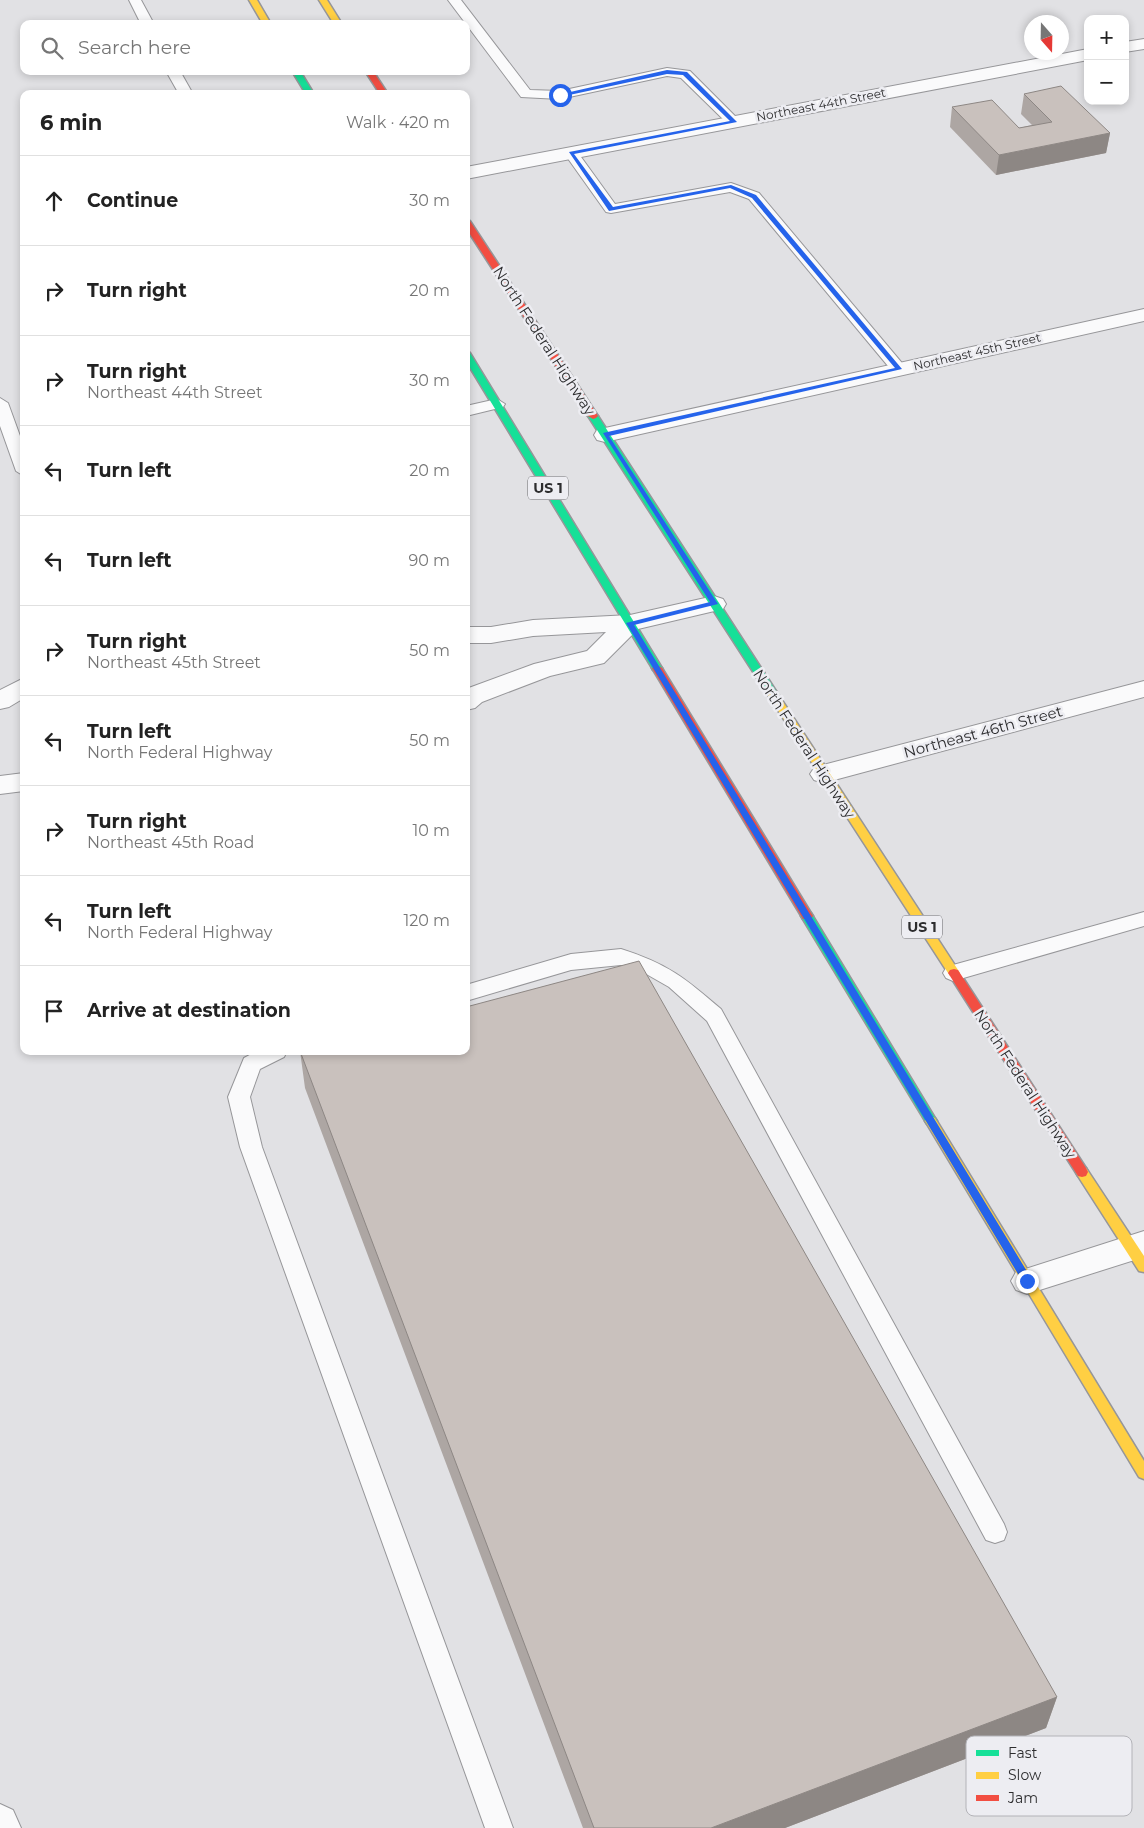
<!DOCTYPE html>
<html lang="en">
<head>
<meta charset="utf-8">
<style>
	:root { --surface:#fff; --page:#f6f6f6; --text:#222; --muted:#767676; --line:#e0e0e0 }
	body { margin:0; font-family:Montserrat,sans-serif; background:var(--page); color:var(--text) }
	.controls { position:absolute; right:15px; top:15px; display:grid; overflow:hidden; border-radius:10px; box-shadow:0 2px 8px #0003 }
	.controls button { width:45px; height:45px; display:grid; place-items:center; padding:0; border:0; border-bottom:1px solid var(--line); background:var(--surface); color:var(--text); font:25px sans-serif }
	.compass { position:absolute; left:1024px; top:15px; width:45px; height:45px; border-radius:50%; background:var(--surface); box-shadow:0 2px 8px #0003; rotate:160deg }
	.stop { position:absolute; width:15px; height:15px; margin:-11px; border:4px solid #2563eb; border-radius:50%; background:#fff }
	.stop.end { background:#2563eb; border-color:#fff; box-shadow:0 1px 5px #0008 }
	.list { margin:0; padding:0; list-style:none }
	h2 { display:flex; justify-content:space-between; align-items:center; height:65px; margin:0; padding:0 20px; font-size:21px }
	h2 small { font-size:16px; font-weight:400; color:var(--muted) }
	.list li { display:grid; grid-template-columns:32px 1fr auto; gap:15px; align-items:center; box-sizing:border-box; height:90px; padding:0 20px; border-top:1px solid var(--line) }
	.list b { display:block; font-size:19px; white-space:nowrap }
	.list p { margin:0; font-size:16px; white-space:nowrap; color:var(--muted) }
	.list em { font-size:16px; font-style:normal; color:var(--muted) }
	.icon { flex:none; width:28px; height:28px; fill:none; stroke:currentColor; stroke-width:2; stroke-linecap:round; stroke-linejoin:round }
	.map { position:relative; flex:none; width:1144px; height:1828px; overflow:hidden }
	.search { position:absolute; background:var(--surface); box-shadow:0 2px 8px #0003; left:20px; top:20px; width:450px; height:55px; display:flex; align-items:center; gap:12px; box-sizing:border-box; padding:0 18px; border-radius:10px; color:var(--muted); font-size:19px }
	.panel { position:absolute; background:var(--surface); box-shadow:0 2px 8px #0003; left:20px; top:90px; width:450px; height:965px; border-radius:10px }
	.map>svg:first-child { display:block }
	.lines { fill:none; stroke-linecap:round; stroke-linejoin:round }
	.lane-casing { stroke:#969699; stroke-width:2 }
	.street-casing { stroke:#969699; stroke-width:2 }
	.fast-casing { stroke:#969699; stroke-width:3 }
	.slow-casing { stroke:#969699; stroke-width:3 }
	.jam-casing { stroke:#969699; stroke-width:3 }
	.lane { fill:#fafafb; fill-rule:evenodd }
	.street { fill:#fafafb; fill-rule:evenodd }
	.fast { fill:#16e098; fill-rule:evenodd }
	.slow { fill:#ffcf43; fill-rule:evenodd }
	.jam { fill:#f24e42; fill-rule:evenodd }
	.wall { fill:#ada6a3 }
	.shaded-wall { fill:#8d8784 }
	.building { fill:#c9c1bd; stroke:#8d8784 }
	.route { fill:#2563eb }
	.labels { text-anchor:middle; stroke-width:5; stroke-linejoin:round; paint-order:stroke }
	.far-street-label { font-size:12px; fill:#2d2d2f; stroke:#ededf2 }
	.shield { fill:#ededf2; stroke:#67676a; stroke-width:1 }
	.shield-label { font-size:14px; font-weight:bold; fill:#2d2d2f }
	.street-label { font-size:15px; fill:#2d2d2f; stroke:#ededf2 }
	.key { fill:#ededf2; stroke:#b3b3b8; stroke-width:1 }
	.key-label { font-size:14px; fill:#2d2d2f }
</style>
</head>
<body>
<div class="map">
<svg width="1144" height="1828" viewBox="0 0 1144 1828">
	<rect width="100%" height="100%" fill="#e1e1e4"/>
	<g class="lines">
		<defs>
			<path id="lane" d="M129 0H141L154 24H141Z
				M448 0H461L530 90 560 91 667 68 690 71 741 122 739 125H729L681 78 667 76 560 99 521 97Z
				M166 71H180L193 94H179Z
				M571 149 576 150 615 204 731 183 759 193 907 369 899 374 893 372 749 199 730 192 611 213 606 212 564 153Z
				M0 398 8 403 24 447V476L16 471 0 426Z
				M497 399 505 404 503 407 466 416V406Z
				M1144 912V926L953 981 946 978 943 973 946 968 953 965Z
				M621 949C668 964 685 978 721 1009L1004 1524 1007 1532 1004 1540 995 1543 986 1540 707 1021 669 987 641 971 621 965 571 970 466 1001V985L571 954Z
				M257 1051H287L284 1057 260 1069 250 1097 262 1147 513 1828H485L240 1147 228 1097 244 1058Z"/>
			<path id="street" d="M1144 39V49L1125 52V42Z
				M1088 49V60L466 179V167Z
				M1144 309V321L605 442 597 440 594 435 597 430 605 428Z
				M714 596 723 599 726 604 723 609 638 629 604 663 550 676 482 702 475 708 466 710V689L534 664 587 651 606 632 533 636 491 643H466V627H491L533 620 630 615Z
				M24 678V698L9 707 0 709V690Z
				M1144 681V697L823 783 814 780 810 774 814 768 823 765Z
				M24 773V791L0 794V776Z
				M1144 1231V1257L1027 1294 1016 1290 1011 1281 1016 1272Z
				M0 1804 13 1810 21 1828H0Z"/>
			<path id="fast" d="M292 71H300L314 94H306Z
				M466 350 470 353 662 668 661 670H653L652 668 466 361Z
				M593 413 598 416 776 691 777 693 776 695H768L588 416Z
				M807 912 811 913 935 1118 937 1121 935 1124 931 1126 927 1124 801 916Z"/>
			<path id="slow" d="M249 0H257L271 24H263Z
				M319 0H327L342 24H334Z
				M772 690 776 691 958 970 960 973 958 976H950L768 695 767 693Z
				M931 1116 935 1118 1144 1461V1479L1139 1477 927 1124 925 1121 927 1118Z
				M1082 1167 1086 1168 1144 1256V1272L1139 1271 1078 1176 1076 1172 1078 1168Z"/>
			<path id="jam" d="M365 71H373L388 94H380Z
				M466 219 470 221 598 416 596 418 593 419 588 416 466 228Z
				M657 665 662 668 811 913 813 916 811 919H803L652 668Z
				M954 969 958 970 1086 1168 1088 1172 1086 1176 1082 1177 1078 1176 950 976 948 973 950 970Z"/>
		</defs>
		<use href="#lane" class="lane-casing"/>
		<use href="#street" class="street-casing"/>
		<use href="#fast" class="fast-casing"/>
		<use href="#slow" class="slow-casing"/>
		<use href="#jam" class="jam-casing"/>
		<use href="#lane" class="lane"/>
		<use href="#street" class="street"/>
		<use href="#fast" class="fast"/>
		<use href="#slow" class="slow"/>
		<use href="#jam" class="jam"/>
	</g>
	<path class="wall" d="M1024 94 1110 133 1106 153 996 175 950 127 952 107 1019 128 1032 125 1021 114Z
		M300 1051 1057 1697 1046 1728 785 1828H583L305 1088Z"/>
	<path class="shaded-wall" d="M1110 133 1106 153 996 175 999 155Z
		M1057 1697 1046 1728 785 1828H711Z"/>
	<path class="building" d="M1061 86 1110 133 999 155 952 107 992 100 1019 128 1052 122 1024 94Z
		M639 961 1057 1697 711 1828H594L300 1051H466V1007Z"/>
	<path class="route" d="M667 70 687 72 737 122 574 154 613 207 731 185 756 195 902 369 609 436 718 604 634 625 1031 1278 1032 1281 1027 1285 1024 1284 626 623 710 602 603 433 895 368 752 198 730 188 609 211 569 152 730 121 683 75 667 74 560 97 557 95Z"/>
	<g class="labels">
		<g class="far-street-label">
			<text transform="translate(821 105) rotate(-11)" y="4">Northeast 44th Street</text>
			<text transform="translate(977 352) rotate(-13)" y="4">Northeast 45th Street</text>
		</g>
		<g class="shield">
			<rect x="528" y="476.5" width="40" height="23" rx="4"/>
			<rect x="902" y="915.5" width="40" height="23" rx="4"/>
		</g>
		<g class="shield-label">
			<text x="548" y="493">US 1</text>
			<text x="922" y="932">US 1</text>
		</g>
		<g class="street-label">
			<text transform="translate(544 341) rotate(57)" y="5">North Federal Highway</text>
			<text transform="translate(983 732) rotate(-15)" y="5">Northeast 46th Street</text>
			<text transform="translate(804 744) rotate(57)" y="5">North Federal Highway</text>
			<text transform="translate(1025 1084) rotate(57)" y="5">North Federal Highway</text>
		</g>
	</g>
	<rect x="966" y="1736" width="166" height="80" rx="8" class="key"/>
	<rect x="976" y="1750" width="23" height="6" fill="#16e098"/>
	<rect x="976" y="1772" width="23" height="7" fill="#ffcf43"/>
	<rect x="976" y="1795" width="23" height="6" fill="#f24e42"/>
	<g class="key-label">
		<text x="1008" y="1758">Fast</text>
		<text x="1008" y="1780">Slow</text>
		<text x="1008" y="1803">Jam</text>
	</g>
</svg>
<div class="controls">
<button>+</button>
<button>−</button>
</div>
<svg class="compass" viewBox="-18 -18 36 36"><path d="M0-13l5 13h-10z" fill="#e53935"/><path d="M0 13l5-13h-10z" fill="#767676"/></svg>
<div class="stop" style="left:560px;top:95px"></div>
<div class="stop end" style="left:1027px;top:1281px"></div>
<div class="search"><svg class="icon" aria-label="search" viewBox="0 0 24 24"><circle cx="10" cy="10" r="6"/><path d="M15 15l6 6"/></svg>Search here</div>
<section class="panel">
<h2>6 min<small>Walk · 420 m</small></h2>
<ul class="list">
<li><svg class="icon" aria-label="ahead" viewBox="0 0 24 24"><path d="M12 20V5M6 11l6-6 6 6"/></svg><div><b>Continue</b></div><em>30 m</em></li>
<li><svg class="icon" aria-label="right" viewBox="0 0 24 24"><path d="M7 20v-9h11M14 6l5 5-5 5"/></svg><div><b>Turn right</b></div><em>20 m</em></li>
<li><svg class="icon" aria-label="right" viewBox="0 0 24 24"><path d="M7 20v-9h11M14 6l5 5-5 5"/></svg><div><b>Turn right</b><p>Northeast 44th Street</p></div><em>30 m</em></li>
<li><svg class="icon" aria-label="left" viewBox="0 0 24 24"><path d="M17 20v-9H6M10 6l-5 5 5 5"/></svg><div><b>Turn left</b></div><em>20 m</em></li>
<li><svg class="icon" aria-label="left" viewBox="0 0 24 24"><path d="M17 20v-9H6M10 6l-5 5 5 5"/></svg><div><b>Turn left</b></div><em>90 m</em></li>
<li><svg class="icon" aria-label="right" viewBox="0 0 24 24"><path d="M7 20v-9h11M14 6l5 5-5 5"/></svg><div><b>Turn right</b><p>Northeast 45th Street</p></div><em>50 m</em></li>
<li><svg class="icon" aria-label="left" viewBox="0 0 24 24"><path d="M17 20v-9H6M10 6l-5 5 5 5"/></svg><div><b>Turn left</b><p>North Federal Highway</p></div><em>50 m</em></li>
<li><svg class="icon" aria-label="right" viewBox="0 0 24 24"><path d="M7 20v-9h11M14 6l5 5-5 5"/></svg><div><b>Turn right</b><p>Northeast 45th Road</p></div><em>10 m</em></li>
<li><svg class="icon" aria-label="left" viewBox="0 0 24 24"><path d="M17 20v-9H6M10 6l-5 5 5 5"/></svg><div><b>Turn left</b><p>North Federal Highway</p></div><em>120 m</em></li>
<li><svg class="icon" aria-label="arrive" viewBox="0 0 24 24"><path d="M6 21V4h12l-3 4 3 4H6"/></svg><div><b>Arrive at destination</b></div></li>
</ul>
</section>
</div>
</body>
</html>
